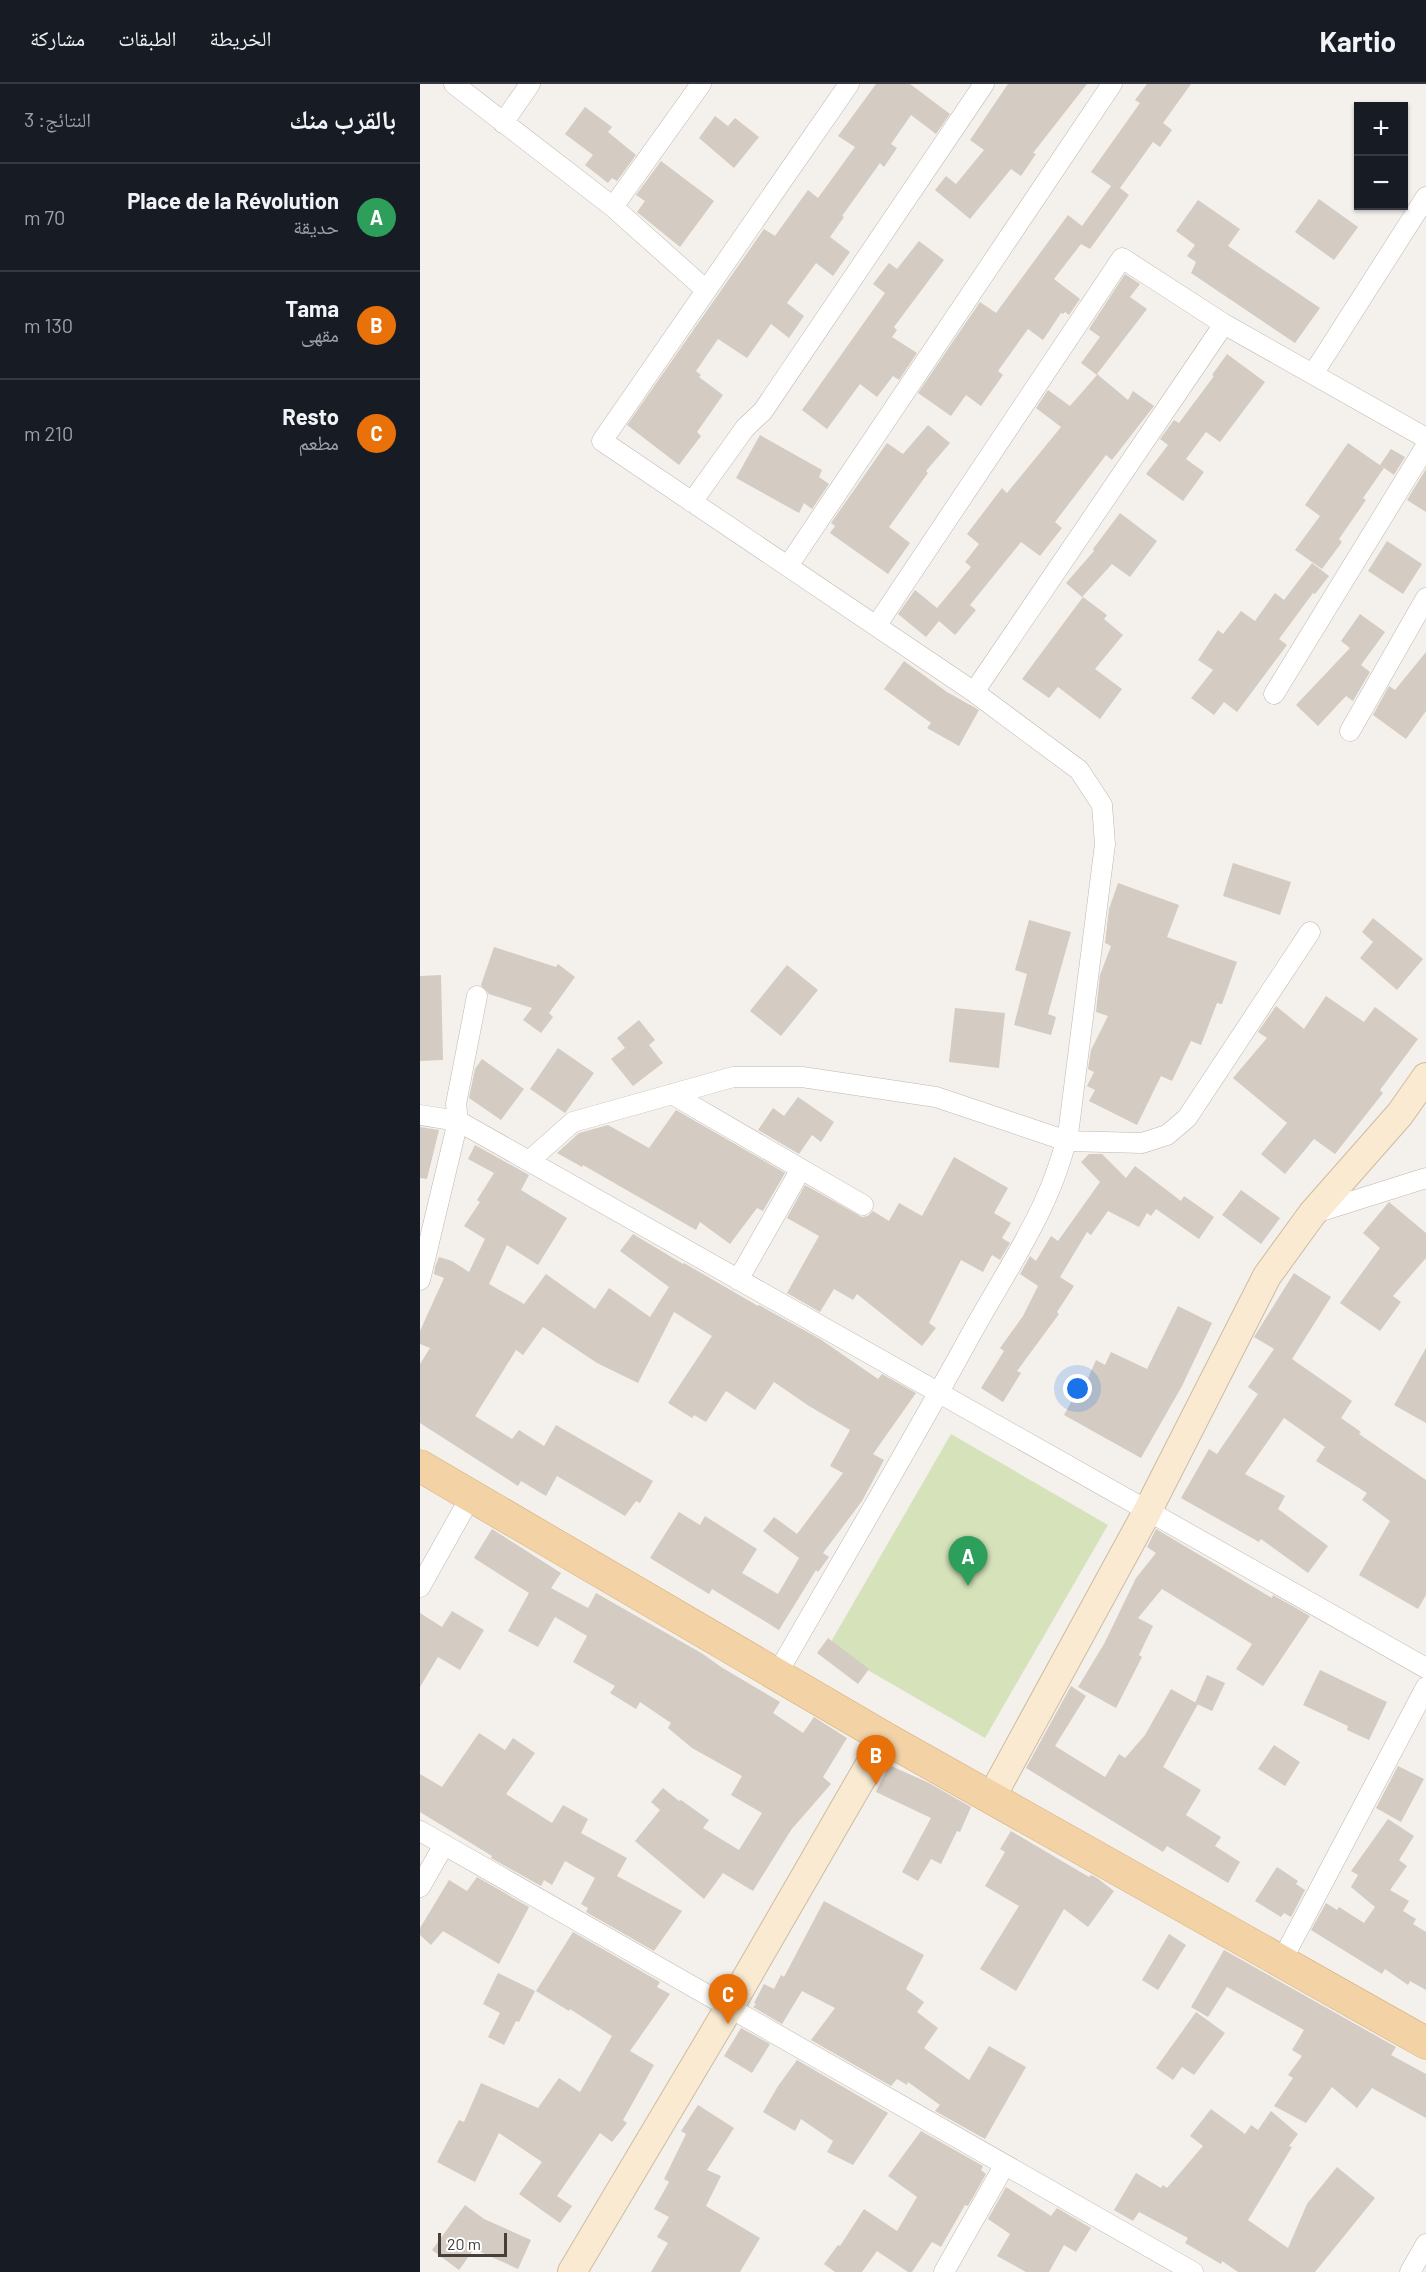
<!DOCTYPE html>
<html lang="ar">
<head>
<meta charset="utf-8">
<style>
	:root { --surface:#171b24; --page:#20242c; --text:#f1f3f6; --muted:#9ea1a6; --line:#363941; --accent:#7c3aed }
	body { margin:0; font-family:Barlow,"Noto Naskh Arabic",sans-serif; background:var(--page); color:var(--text); direction:rtl }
	.controls { position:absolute; right:18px; top:18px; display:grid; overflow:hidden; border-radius:0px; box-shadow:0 2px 4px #0004 }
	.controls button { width:54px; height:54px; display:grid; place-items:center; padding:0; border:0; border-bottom:2px solid var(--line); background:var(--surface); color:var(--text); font:30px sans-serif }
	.scale { position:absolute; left:18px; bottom:15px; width:69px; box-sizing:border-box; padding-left:6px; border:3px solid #47403a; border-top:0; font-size:16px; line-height:21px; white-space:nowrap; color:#47403a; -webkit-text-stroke:4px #fff; paint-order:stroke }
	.you { position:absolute; left:658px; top:1305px; width:21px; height:21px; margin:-15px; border:4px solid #fff; border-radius:50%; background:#1a73e8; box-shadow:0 0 0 9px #1a73e833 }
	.badge { display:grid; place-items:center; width:39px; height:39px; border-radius:50%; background:var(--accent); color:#fff; font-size:20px; font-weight:700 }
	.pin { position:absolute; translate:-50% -50px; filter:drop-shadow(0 2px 3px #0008) }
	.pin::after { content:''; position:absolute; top:32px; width:21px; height:18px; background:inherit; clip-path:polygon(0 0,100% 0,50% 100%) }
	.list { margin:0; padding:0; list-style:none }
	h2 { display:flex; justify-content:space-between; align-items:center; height:78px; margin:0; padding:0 24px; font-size:26px }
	h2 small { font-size:20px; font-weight:400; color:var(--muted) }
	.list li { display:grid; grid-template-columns:39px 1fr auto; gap:18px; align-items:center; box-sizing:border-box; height:108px; padding:0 24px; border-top:2px solid var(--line) }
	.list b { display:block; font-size:22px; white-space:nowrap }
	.list p { margin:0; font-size:20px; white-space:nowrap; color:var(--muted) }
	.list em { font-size:20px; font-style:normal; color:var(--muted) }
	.map { position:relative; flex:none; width:1006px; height:2188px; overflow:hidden; direction:ltr }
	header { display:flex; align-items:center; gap:36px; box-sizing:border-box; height:84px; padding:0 30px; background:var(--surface); border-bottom:2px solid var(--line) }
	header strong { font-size:28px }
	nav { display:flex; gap:33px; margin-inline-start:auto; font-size:21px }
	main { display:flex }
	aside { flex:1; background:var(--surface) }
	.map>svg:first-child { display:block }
	.green { fill:#d6e3ba }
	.building { fill:#d4cbc2 }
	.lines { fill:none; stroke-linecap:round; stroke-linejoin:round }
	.street-casing { stroke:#beb7af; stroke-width:21 }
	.secondary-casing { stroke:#cebca1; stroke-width:30 }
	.primary-casing { stroke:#d6ad77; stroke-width:33 }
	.street { stroke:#fff; stroke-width:20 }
	.secondary { stroke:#f9ead1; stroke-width:28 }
	.primary { stroke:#f3d2a6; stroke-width:32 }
</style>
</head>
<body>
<header>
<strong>Kartio</strong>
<nav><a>الخريطة</a><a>الطبقات</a><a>مشاركة</a></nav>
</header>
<main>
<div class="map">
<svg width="1006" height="2188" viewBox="0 0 1006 2188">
	<rect width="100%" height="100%" fill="#f4f0ec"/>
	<path class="green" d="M531 1350 688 1441 565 1654 408 1563Z"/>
	<path class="building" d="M456 0H490L530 30 516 50 491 31 471 60 477 64 464 83 460 79 422 132 424 133 410 153 430 168 413 192 396 179 367 219 384 232 369 254 351 240 327 274 298 255 276 287 281 291 279 293 303 311 277 348 281 352 259 381 207 341 344 145 355 152 388 106 398 114 435 63 418 52Z
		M588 0H667L613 69 616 70 601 92 591 85 550 135 515 106 526 92 536 100 564 66 550 56Z
		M727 0H771L743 39 752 46 740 63 733 58 700 104 709 111 670 165 661 160 634 195 660 215 649 231 645 228 643 230 641 229 623 256 608 245 578 287 583 291 561 322 546 311 531 332 498 309 560 218 576 229 648 131 662 142 691 102 671 88 720 19 715 16Z
		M165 23 192 43 188 48 216 71 197 97 192 94 188 99 165 81 173 71 145 50Z
		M295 32 308 42 315 34 339 53 314 84 279 54Z
		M241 77 294 117 260 163 217 128 225 117 216 111Z
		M899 115 938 143 914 176 875 148Z
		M778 116 820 145 808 162 900 224 875 259 771 189 776 178 767 172 775 161 756 147Z
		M499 157 524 176 474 243 477 246 472 253 497 269 479 296 473 292 457 313 440 300 407 345 382 326 465 209 453 200 469 179 477 185Z
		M705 190 720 200 710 213 727 225 677 290 708 316 713 307 734 322 692 376 686 371 635 438 642 444 620 472 601 458 550 521 556 526 535 551 519 537 506 553 478 530 495 506 517 524 551 483 545 478 559 460 547 450 582 404 587 409 641 343 616 324 628 306 650 322 677 291 661 279 680 253 669 245Z
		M807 270 845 298 800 358 786 348 766 375 784 388 763 417 726 390 748 361 740 355 754 336 759 339 794 292 792 291Z
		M508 341 530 359 506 387 508 389 469 443 490 459 468 490 410 449 415 442 411 439 467 359 483 370Z
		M340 351 402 386 399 393 409 400 392 425 384 419 379 429 316 394Z
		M928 359 964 384 943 414 946 416 919 455 922 458 902 485 875 466 900 432 885 421Z
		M971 365 985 373 974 391 960 381Z
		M1006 385V428L987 416Z
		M700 429 737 457 710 493 692 480 662 513 646 499 674 467 673 465Z
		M967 457 1002 480 983 510 948 487Z
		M892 479 909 492 895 510 893 509 859 555 867 561 817 628 804 618 794 631 771 614 793 586 778 576 798 546 803 550 821 527 835 537 855 509 864 516Z
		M663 513 687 531 684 535 703 551 675 585 702 605 680 635 638 603 629 614 602 595Z
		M940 530 965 548 941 581 950 588 933 617 926 612 898 642 876 621 930 564 921 557Z
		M1006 568V627L986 655 953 631 969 602 975 606Z
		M484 577 527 608 559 626 539 662 507 644 511 639 464 605Z
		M813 779 871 798 860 831 803 812Z
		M698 799 759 821 747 853 817 878 802 920 797 919 781 961 771 957 752 997 741 992 717 1041 669 1017 675 1006 667 1002 674 988 668 985 671 966 688 932 676 928 680 891 691 862 685 859 689 825Z
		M953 834 1003 875 977 906 940 874 953 858 942 848Z
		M609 836 651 848 628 930 636 933 631 951 594 941 607 890 595 886Z
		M74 863 136 883 138 880 155 893 129 929 133 933 121 949 103 936 112 924 69 910 61 901Z
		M367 881 398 906 361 952 330 927Z
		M21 891 23 976 0 977V892Z
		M906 912 944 938 955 923 998 955 960 1006 963 1009 915 1070 894 1055 865 1090 841 1070 867 1039 813 994 847 954 838 948 856 922 884 945Z
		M535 924 585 929 579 984 529 978Z
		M219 936 235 956 229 961 243 979 213 1002 191 975 205 964 197 954Z
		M138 964 174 989 145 1029 110 1005Z
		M62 975 104 1005 81 1036 49 1014 55 985Z
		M378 1013 414 1038 401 1058 392 1051 379 1070 338 1046 353 1024 364 1032Z
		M256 1026 365 1089 343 1127 337 1124 310 1160 280 1138 276 1146 163 1081 162 1083 137 1069 159 1049 188 1041 229 1064Z
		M0 1043 19 1046 7 1095 0 1094Z
		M55 1061 109 1091 101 1106 147 1134 118 1181 87 1161 69 1200 104 1220 126 1190 175 1225 189 1204 230 1233 249 1203 200 1167 213 1150 263 1180 264 1179 338 1222 339 1221 400 1255 458 1295 462 1290 496 1309 453 1370 464 1376 442 1417 403 1469 409 1473 398 1488 396 1486 359 1546 292 1505 289 1510 230 1474 259 1428 280 1441 285 1432 337 1465 322 1489 358 1510 379 1474 343 1447 354 1433 377 1450 423 1389 410 1382 430 1346 389 1322 354 1298 335 1326 306 1307 286 1338 274 1331 272 1334 248 1319 292 1252 254 1228 218 1299 177 1279 123 1243 103 1271 96 1266 55 1332 92 1355 99 1346 124 1362 136 1341 233 1397 220 1419 216 1417 205 1432 137 1392 126 1412 101 1397 98 1402 0 1339V1280L10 1264 0 1260V1247L24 1194 14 1190 15 1183 19 1173 32 1177 49 1188 65 1155 44 1142 60 1118 57 1116 74 1089 48 1075Z
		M669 1070H682L706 1094 715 1082 761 1117 764 1112 794 1133 779 1155 736 1125 731 1132 727 1129 719 1143 688 1127 671 1151 667 1148 640 1193 654 1202 637 1228 639 1230 597 1287 601 1289 583 1318 561 1304 584 1267 580 1264 603 1232 618 1202 600 1190 610 1172 616 1177 631 1152 638 1157 680 1098 661 1078Z
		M534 1073 588 1104 574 1129 591 1139 582 1154 590 1159 580 1176 572 1171 563 1188 541 1176 509 1239 516 1244 502 1262 437 1210 433 1216 414 1205 400 1228 367 1209 399 1152 367 1134 385 1101 442 1133 448 1132 453 1127 469 1137 479 1119 502 1132Z
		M821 1106 860 1134 841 1160 802 1131Z
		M969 1118 1006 1149V1174L973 1212 981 1218 960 1247 920 1219 960 1164 943 1149Z
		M874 1189 911 1213 872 1275 932 1317 921 1334 941 1348 939 1350 1006 1396V1511L998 1525 939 1491 970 1437 942 1416 947 1409 896 1377 905 1363 864 1334 825 1390 865 1412 858 1425 908 1462 888 1489 841 1455 839 1458 761 1414 789 1365 797 1370 838 1310 828 1303 854 1265 834 1253Z
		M758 1222 792 1239 762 1302 721 1374 644 1331 658 1306 662 1308 676 1276 685 1281 691 1268 727 1285Z
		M1006 1264V1339L974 1321Z
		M72 1445 141 1489 131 1504 168 1524 176 1509 283 1570 301 1583 360 1618 353 1629 383 1649 394 1633 427 1654 403 1693 411 1700 371 1746 333 1807 303 1789 284 1815 215 1757 240 1726 231 1718 243 1704 259 1717 261 1716 289 1736 283 1744 319 1766 342 1729 311 1711 322 1692 272 1664 248 1644 251 1639 220 1618 216 1625 190 1609 195 1602 153 1578 167 1552 135 1533 118 1563 88 1547 109 1509 54 1474Z
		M736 1445 852 1514 853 1511 890 1532 843 1602 816 1585 832 1560 742 1505 718 1534 733 1542 719 1571 722 1573 696 1624 658 1603 684 1560 716 1494 736 1469 727 1463Z
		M32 1527 64 1546 40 1586 18 1573 0 1603V1529L22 1543Z
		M408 1554 449 1585 438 1600 397 1569Z
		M900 1586 967 1618 949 1656 927 1646 928 1642 883 1621Z
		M787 1591 805 1599 792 1627 775 1619Z
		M651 1602 666 1612 635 1662 685 1693 699 1670 705 1674 725 1651 751 1605 778 1620 743 1683 781 1706 766 1731 801 1753 795 1762 820 1778 808 1799 747 1762 743 1768 606 1684Z
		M59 1649 85 1666 93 1654 115 1669 86 1710 132 1739 143 1721 168 1735 161 1749 207 1774 197 1792 262 1827 234 1867 166 1828 168 1824 161 1820 175 1794 145 1777 132 1801 124 1796 121 1802 71 1774 72 1772 0 1728V1690L22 1703Z
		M854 1661 880 1678 865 1702 838 1685Z
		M469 1681 509 1699 551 1723 540 1748 537 1747 521 1780 511 1775 498 1797 482 1788 511 1734 456 1708Z
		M978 1682 1004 1695 981 1738 956 1724Z
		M968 1735 994 1752 979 1776 987 1782 970 1806 989 1817 983 1827 996 1835 993 1840 1006 1848V1906L990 1897 988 1901 965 1885 962 1890 891 1846 906 1819 917 1826 919 1823 944 1839 955 1823 931 1803 938 1791 931 1787Z
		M591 1747 669 1793 671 1791 677 1794 694 1807 668 1843 644 1825 596 1907 560 1885 599 1822 565 1802 585 1768 580 1765Z
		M857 1783 878 1797 876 1800 885 1806 871 1833 864 1829 861 1833 835 1817Z
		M57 1793 109 1823 79 1880 23 1847 11 1861 0 1851V1844L29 1796 47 1807Z
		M404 1817 504 1871 486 1905 504 1918 497 1928 518 1944 504 1964 549 1996 569 1962 606 1983 565 2055 515 2027 520 2021 488 1998 487 2001 477 1995 471 2002 391 1956 415 1924 382 1907 362 1940 333 1923 336 1920 334 1919 344 1900 354 1905 361 1891 364 1893Z
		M153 1848 240 1898 237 1903 250 1910 210 1967 234 1981 203 2036 207 2039 192 2058 180 2049 137 2112 152 2122 140 2139 99 2110 122 2078 79 2049 55 2098 17 2078 39 2036 44 2038 61 1999 118 2024 139 1994 160 2008 192 1952 150 1925 149 1927 116 1907Z
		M749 1850 766 1861 738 1906 722 1896Z
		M804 1866 976 1963 971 1971 1006 1990V2034L952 2004 937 2024 912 2003 886 2039 854 2022 873 1994 868 1991 882 1972 872 1966 884 1946 807 1903 788 1933 771 1923Z
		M78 1889 115 1907 99 1938 96 1937 84 1961 68 1953 80 1929 63 1920Z
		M776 1928 805 1949 774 1991 762 1983 753 1996 736 1984Z
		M321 1944 350 1960 332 1989 304 1972Z
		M377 1976 468 2029 433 2081 407 2068 413 2057 381 2035 375 2047 343 2028 358 2002Z
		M278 2021 314 2044 287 2086 301 2092 286 2122 340 2154 320 2188H231L248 2159 237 2153 249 2133 234 2125 249 2098 244 2095 266 2050 261 2047Z
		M791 2025 825 2050 831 2041 838 2046 851 2027 878 2050 869 2062 872 2063 828 2136 868 2164 887 2120 917 2083 955 2114 895 2188H818L802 2177 801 2180 765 2159 768 2154 719 2128 713 2137 694 2126 716 2089 741 2104 743 2101 747 2104 783 2062 770 2052Z
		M501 2047 563 2082 561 2086 566 2090 548 2122 545 2121 521 2163 512 2158 492 2188H488L457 2167 442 2188H415L404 2180 418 2161 420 2162 444 2125 477 2147 497 2113 468 2092Z
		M586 2103 631 2132 637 2124 671 2144 656 2168 644 2161 629 2188H606L577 2172 590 2150 568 2135Z
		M45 2121 64 2135 111 2156 98 2185 54 2165 39 2186 12 2166Z"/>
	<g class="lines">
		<defs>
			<path id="street" d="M34 0 193 123 286 206
				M83 39 110 0
				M193 123 281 0
				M893 290 1006 113
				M272 418 325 344 343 327 564 0
				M368 482 692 0
				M456 542 702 174 804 240 1006 354
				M554 608 804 240
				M854 610 1006 362
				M930 647 1006 514
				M252 1010 443 1121
				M0 1031 38 1037 1006 1584
				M109 1077 153 1038 313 993H382L516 1013 647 1057 722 1059 747 1051 767 1034 890 848
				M895 1129 1006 1094
				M0 1196 38 1037 36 1020 57 912
				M318 1196 381 1085
				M0 1503 51 1412
				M357 1590C423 1475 491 1360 555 1243 591 1179 635 1116 649 1043L685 760 682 721 659 686 554 608 182 357 429 0
				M0 1747 773 2188
				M0 1803 24 1761
				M861 1878 1006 1603
				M524 2188 584 2082
				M990 2188 1006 2160"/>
			<path id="secondary" d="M571 1714 727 1428 847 1192 892 1130 980 1030 1006 993
				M152 2188 309 1924 465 1654"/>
			<path id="primary" d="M0 1382 465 1654 1006 1959"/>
		</defs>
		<use href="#street" class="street-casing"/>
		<use href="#secondary" class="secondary-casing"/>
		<use href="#primary" class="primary-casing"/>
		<use href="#street" class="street"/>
		<use href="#secondary" class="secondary"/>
		<use href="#primary" class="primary"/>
	</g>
</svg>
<div class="controls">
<button>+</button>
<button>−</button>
</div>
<div class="scale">20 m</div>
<div class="you"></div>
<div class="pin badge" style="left:548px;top:1502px;background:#2e9e5b">A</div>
<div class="pin badge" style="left:456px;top:1701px;background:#e8710a">B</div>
<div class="pin badge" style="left:308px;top:1940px;background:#e8710a">C</div>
</div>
<aside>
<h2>بالقرب منك<small>النتائج: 3</small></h2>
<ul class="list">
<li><span class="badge" style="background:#2e9e5b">A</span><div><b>Place de la Révolution</b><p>حديقة</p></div><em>70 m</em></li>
<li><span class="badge" style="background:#e8710a">B</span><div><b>Tama</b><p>مقهى</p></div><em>130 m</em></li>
<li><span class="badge" style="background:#e8710a">C</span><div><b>Resto</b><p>مطعم</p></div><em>210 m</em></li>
</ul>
</aside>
</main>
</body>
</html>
